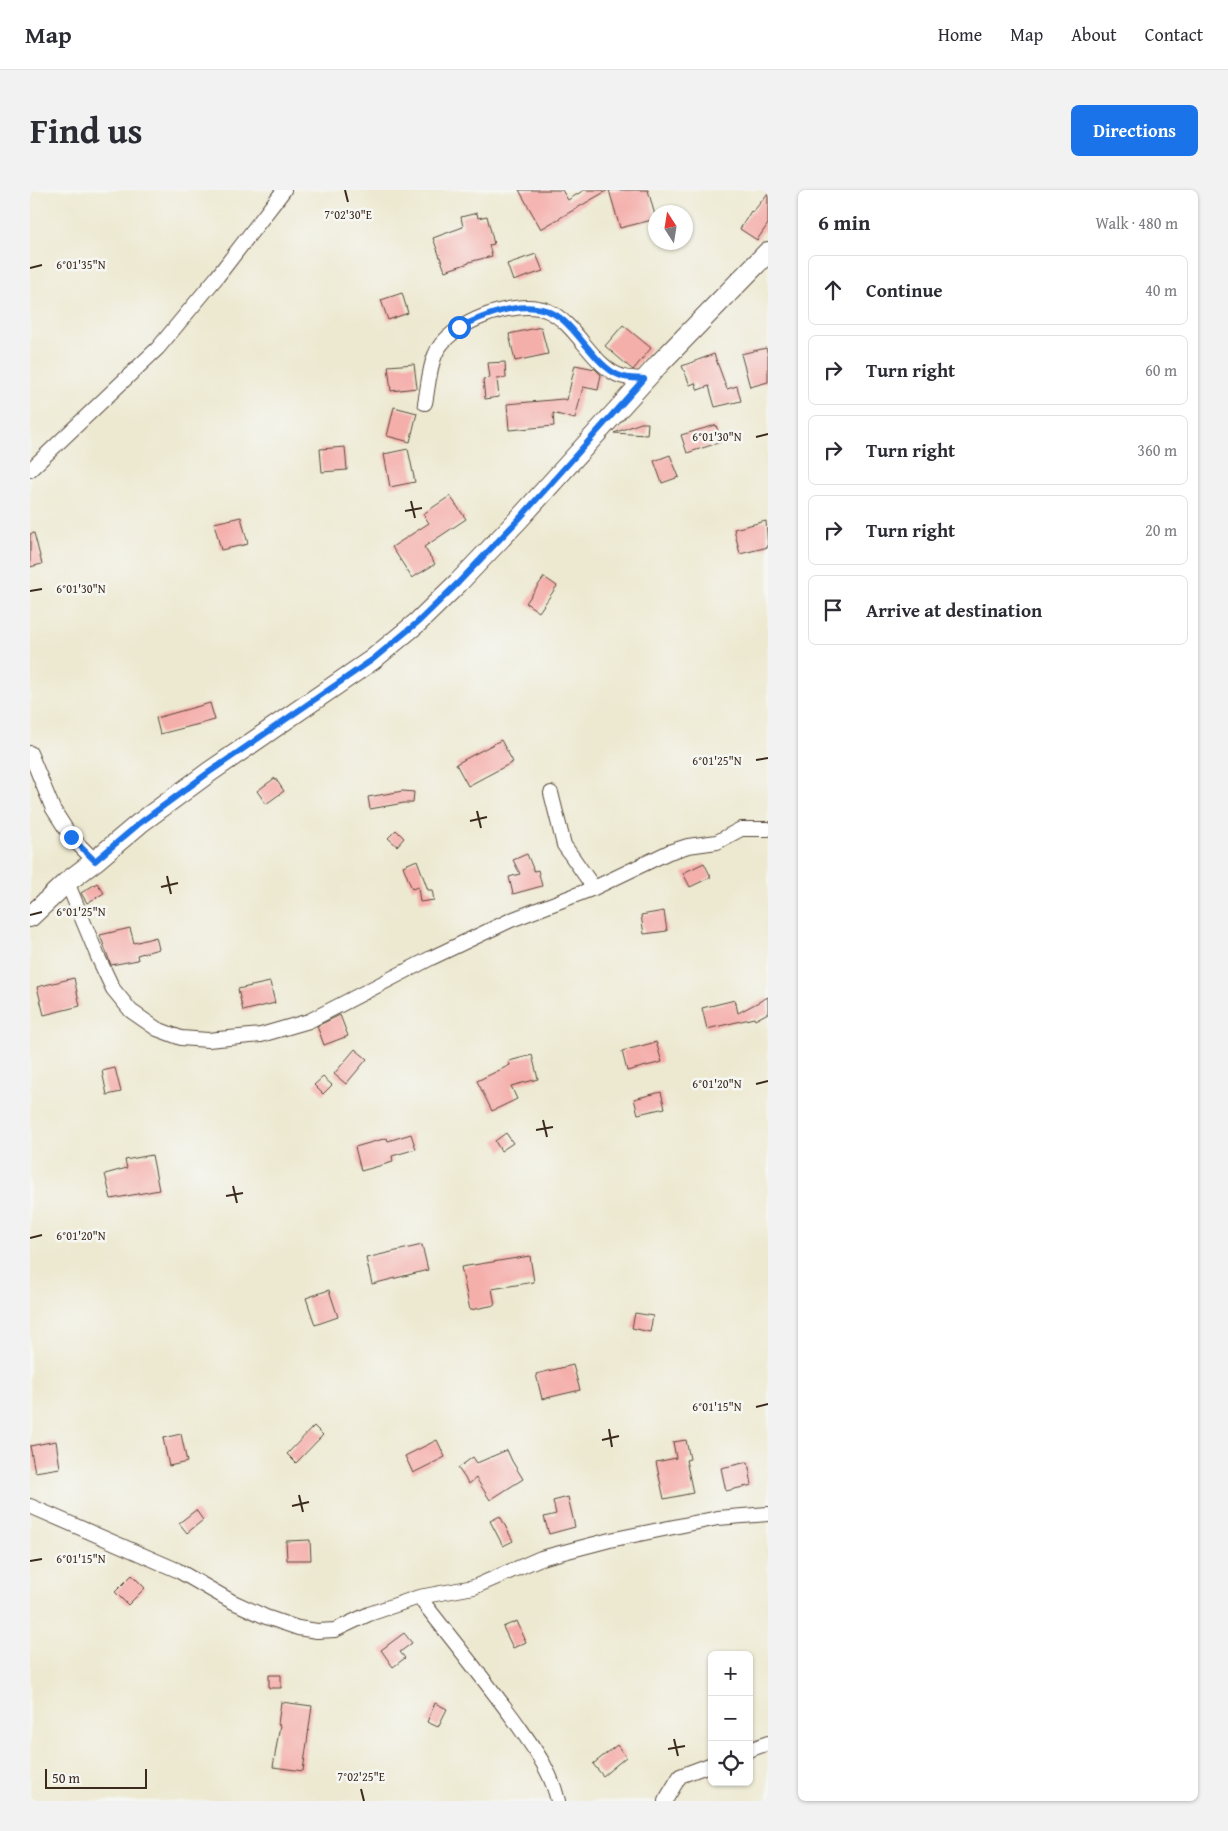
<!DOCTYPE html>
<html lang="en">
<head>
<meta charset="utf-8">
<style>
	:root { --surface:#fff; --page:#f2f2f3; --text:#2b2b33; --muted:#7c7c81; --line:#e1e1e2; --accent:#1a73e8 }
	body { margin:0; font-family:"Gentium Book Plus",serif; background:var(--page); color:var(--text) }
	.controls { position:absolute; right:15px; bottom:15px; display:grid; overflow:hidden; border-radius:8px; box-shadow:0 1px 4px #0004 }
	.controls button { width:45px; height:45px; display:grid; place-items:center; padding:0; border:0; border-bottom:1px solid var(--line); background:var(--surface); color:var(--text); font:25px sans-serif }
	.compass { position:absolute; left:618px; top:15px; width:45px; height:45px; border-radius:50%; background:var(--surface); box-shadow:0 1px 4px #0004; rotate:348deg }
	.scale { position:absolute; left:15px; bottom:12px; width:102px; box-sizing:border-box; padding-left:5px; border:2px solid #3b2a1e; border-top:0; font-size:14px; line-height:18px; white-space:nowrap; color:#3b2a1e; -webkit-text-stroke:4px #f6f6f2; paint-order:stroke }
	.stop { position:absolute; width:15px; height:15px; margin:-11px; border:4px solid #1a73e8; border-radius:50%; background:#fff }
	.stop.end { background:#1a73e8; border-color:#fff; box-shadow:0 1px 5px #0008 }
	.list { margin:0; padding:0; list-style:none }
	h2 { display:flex; justify-content:space-between; align-items:center; height:65px; margin:0; padding:0 20px; font-size:21px }
	h2 small { font-size:16px; font-weight:400; color:var(--muted) }
	.list li { display:grid; grid-template-columns:32px 1fr auto; gap:15px; align-items:center; box-sizing:border-box; height:70px; margin:0 10px 10px; padding:0 10px; border:1px solid var(--line); border-radius:8px }
	.list b { display:block; font-size:19px; white-space:nowrap }
	.list em { font-size:16px; font-style:normal; color:var(--muted) }
	.icon { flex:none; width:28px; height:28px; fill:none; stroke:currentColor; stroke-width:2; stroke-linecap:round; stroke-linejoin:round }
	.map { position:relative; flex:none; width:738px; height:1611px; overflow:hidden; border-radius:8px }
	header { display:flex; align-items:center; gap:30px; box-sizing:border-box; height:70px; padding:0 25px; background:var(--surface); border-bottom:1px solid var(--line) }
	header strong { font-size:24px }
	nav { display:flex; gap:28px; margin-inline-start:auto; font-size:18px }
	.intro { display:flex; align-items:center; justify-content:space-between; box-sizing:border-box; height:120px; padding:0 30px }
	h1 { margin:0; font-size:35px }
	.button { padding:12px 22px; border-radius:8px; background:var(--accent); color:#fff; font-size:18px; font-weight:700 }
	main { display:flex; gap:30px; padding:0 30px }
	aside { flex:1; background:var(--surface); border-radius:8px; box-shadow:0 1px 4px #0004 }
	.map>svg:first-child { display:block }
	.building { fill:#f5afab }
	.lines { fill:none; stroke-linecap:round; stroke-linejoin:round }
	.street-casing { stroke:#564739; stroke-width:16 }
	.secondary-casing { stroke:#564739; stroke-width:22 }
	.street { stroke:#fff; stroke-width:14 }
	.secondary { stroke:#fff; stroke-width:20 }
	.route { stroke:#1a73e8; stroke-width:6 }
	.ticks { fill:none; stroke:#3b2a1e; stroke-width:2 }
	.ticks-label { font-size:12px; text-anchor:middle; fill:#3b2a1e; stroke:#f6f6f2; stroke-width:5; stroke-linejoin:round; paint-order:stroke }
</style>
</head>
<body>
<header>
<strong>Map</strong>
<nav><a>Home</a><a>Map</a><a>About</a><a>Contact</a></nav>
</header>
<div class="intro"><h1>Find us</h1><a class="button">Directions</a></div>
<main>
<div class="map">
<svg width="738" height="1611" viewBox="0 0 738 1611">
	<rect width="100%" height="100%" fill="#f6f6f2"/>
	<filter id="ink" filterUnits="userSpaceOnUse"><feTurbulence type="fractalNoise" baseFrequency=".02" numOctaves="2"/><feDisplacementMap in="SourceGraphic" scale="10" xChannelSelector="R" yChannelSelector="G"/><feConvolveMatrix kernelMatrix="1 2 1 2 8 2 1 2 1" color-interpolation-filters="sRGB"/></filter>
	<filter id="wash" filterUnits="userSpaceOnUse"><feTurbulence type="fractalNoise" baseFrequency=".0096" numOctaves="4" result="noise"/><feDisplacementMap in="SourceGraphic" scale="20" xChannelSelector="R" yChannelSelector="G"/><feGaussianBlur stdDeviation="1.12" result="paint"/><feColorMatrix in="noise" values="0 0 0 0 0 0 0 0 0 0 0 0 0 0 0 0 0 1.4 0 .05"/><feComposite in="paint" operator="in"/></filter>
	<g filter="url(#wash)">
		<rect width="100%" height="100%" fill="#ede9d1"/>
		<g id="blocks">
			<path class="building" d="M489 0H532L538 10 554 0H578L511 39Z
				M579 0H618L626 29 590 38Z
				M738 3V34L727 50 710 39 721 21 723 22Z
				M447 23 448 28 457 26 464 54 459 55 462 66 439 72V73L415 81 403 48 433 37 431 27Z
				M506 64 513 81 483 91 477 74Z
				M372 103 378 123 358 130 351 110Z
				M593 135 621 158 603 180 575 156Z
				M511 137 518 164 485 171 479 144Z
				M736 158 738 165V192L720 197 711 164Z
				M684 164 697 199 707 196 711 211 685 217 679 196 668 200 665 193 660 195 652 176Z
				M475 172 476 188 467 189 469 207 455 209 453 189 460 188 458 173Z
				M384 174 387 198 361 201 358 176Z
				M545 175 565 179 571 185 568 200 553 197 545 229 523 223 524 236 479 240 477 214 533 209 537 210Z
				M364 217 387 223 380 252 357 246Z
				M611 233H618L617 245 584 243Z
				M686 235 691 252 657 263 651 245Z
				M315 257 317 280 292 282 290 259Z
				M378 259 385 292 360 297 354 264Z
				M640 265 649 287 632 293 624 271Z
				M420 306 436 329 394 357 405 374 382 388 362 357 399 333 393 324Z
				M211 327 218 354 191 360 184 333Z
				M736 331 738 357 710 364 704 339Z
				M4 343 12 374 0 377V344Z
				M514 387 527 396 509 422 496 413Z
				M180 513 185 530 130 544 126 528Z
				M471 550 483 572 438 596 426 574Z
				M245 588 254 601 236 614 227 601Z
				M373 601 384 602 383 613H374L340 619 338 607Z
				M366 640 374 648 367 656 358 648Z
				M497 664 504 681 508 680 512 696 483 704 479 687 490 684 483 670Z
				M387 670 398 700H402L404 710 390 712 388 697 382 699 373 676Z
				M674 673 681 687 660 697 653 683Z
				M67 693 74 703 57 713 51 703Z
				M634 721 637 741 614 744 611 725Z
				M100 738 104 753 126 747 129 759 107 765 108 770 81 775 70 745Z
				M44 788 50 816 14 825 7 797Z
				M240 792 245 813 213 821 208 799Z
				M738 807V823L725 830 724 828 677 839 672 818 705 810 708 823Z
				M310 825 318 846 294 855 287 836Z
				M626 852 632 872 597 881 592 861Z
				M325 859 337 869 316 894 304 884Z
				M502 865 508 889 481 896 487 909 462 921 447 891 480 875 479 871Z
				M85 878 91 902 77 905 72 881Z
				M293 887 302 895 293 904 284 895Z
				M631 902 635 918 608 924 604 909Z
				M476 943 483 953 471 961 465 951Z
				M381 944 386 959 362 966 363 972 331 981 325 957 357 948 358 951Z
				M122 965 129 1000 81 1009 75 984 97 978 95 970Z
				M392 1055 398 1080 342 1094 336 1068Z
				M500 1066 504 1092 462 1099 465 1115 440 1120 431 1077Z
				M299 1100 308 1127 285 1135 276 1108Z
				M605 1123 623 1126 620 1142 602 1138Z
				M543 1175 550 1200 512 1209 506 1184Z
				M284 1236 293 1245 266 1273 257 1264Z
				M151 1244 157 1272 139 1276 133 1248Z
				M407 1250 415 1267 383 1283 375 1266Z
				M656 1250 660 1269 656 1270 663 1303 634 1309 626 1272 646 1268 643 1252Z
				M26 1251 30 1278 5 1282 0 1256Z
				M477 1260 482 1271 493 1289 460 1310 446 1288 439 1294 428 1278 443 1267 447 1273Z
				M718 1272 722 1295 696 1301 691 1278Z
				M538 1307 545 1337 519 1344 514 1327 526 1324 523 1311Z
				M166 1320 173 1330 157 1343 149 1333Z
				M470 1326 483 1351 473 1356 460 1331Z
				M280 1350 281 1370H257L256 1351Z
				M102 1385 115 1398 98 1415 85 1402Z
				M487 1431 496 1452 483 1458 473 1437Z
				M374 1443 382 1453 370 1462 375 1468 363 1477 351 1460Z
				M239 1485H251V1498H239Z
				M251 1512 282 1516 273 1581 243 1577 250 1535 248 1534Z
				M405 1513 417 1519 408 1537 397 1532Z
				M587 1555 596 1567 573 1586 563 1574Z"/>
		</g>
	</g>
	<g filter="url(#ink)">
		<use href="#blocks" fill-opacity="0" stroke="#564739" stroke-width="1"/>
		<g class="lines">
			<defs>
				<path id="street" d="M395 213C398 198 399 179 405 165 417 133 487 107 518 121 546 133 564 178 591 186 598 189 607 188 614 189
					M0 280 128 158 187 87 254 0
					M0 563 23 619 41 647 65 671
					M521 603 534 655 564 698
					M37 692 68 767 83 799 101 821 127 839 151 848 178 850 231 845 279 831 401 768 481 730 564 698 639 662 658 656 687 652 711 639H738
					M0 1316 147 1380 201 1411 236 1427 268 1438 287 1441 305 1440 339 1424 389 1407 444 1397 511 1368 580 1350 688 1328 738 1324
					M389 1407C421 1448 454 1489 485 1531 503 1557 521 1580 528 1611
					M719 1560 738 1553
					M635 1611 650 1586 682 1574"/>
				<path id="secondary" d="M0 727 37 692 65 671 110 633 178 583 342 470 388 432 428 393 489 329 629 174 738 62"/>
			</defs>
			<use href="#street" class="street-casing"/>
			<use href="#secondary" class="secondary-casing"/>
			<use href="#street" class="street"/>
			<use href="#secondary" class="secondary"/>
		</g>
	</g>
	<g class="lines" filter="url(#ink)">
		<path class="route" d="M41 647 65 671 110 633 178 583 342 470 388 432 428 393 489 329 614 189C607 188 598 189 591 186 578 182 567 169 559 159 551 150 543 139 534 131 504 104 460 123 429 137"/>
	</g>
	<path class="ticks" d="M315 0 318 12M0 78 12 75M726 247 738 244M381 311 385 328M375 321 392 318M0 401 12 399M726 570 738 568M447 621 451 638M440 631 457 627M137 686 141 704M131 697 148 693M0 725 12 722M726 894 738 891M513 930 517 947M506 940 523 937M203 996 207 1013M196 1006 213 1003M0 1048 12 1045M726 1217 738 1214M579 1239 582 1257M572 1250 589 1246M269 1305 273 1322M262 1316 279 1312M0 1371 12 1369M644 1549 648 1566M638 1559 655 1556M331 1599 334 1611"/>
	<g class="ticks-label">
		<text x="318" y="29">7°02'30"E</text>
		<text x="51" y="79">6°01'35"N</text>
		<text x="687" y="251">6°01'30"N</text>
		<text x="51" y="403">6°01'30"N</text>
		<text x="687" y="575">6°01'25"N</text>
		<text x="51" y="726">6°01'25"N</text>
		<text x="687" y="898">6°01'20"N</text>
		<text x="51" y="1050">6°01'20"N</text>
		<text x="687" y="1221">6°01'15"N</text>
		<text x="51" y="1373">6°01'15"N</text>
		<text x="331" y="1591">7°02'25"E</text>
	</g>
</svg>
<div class="controls">
<button>+</button>
<button>−</button>
<button><svg class="icon" aria-label="locate" viewBox="0 0 24 24"><circle cx="12" cy="12" r="6"/><path d="M12 2v4M12 18v4M2 12h4M18 12h4"/></svg></button>
</div>
<svg class="compass" viewBox="-18 -18 36 36"><path d="M0-13l5 13h-10z" fill="#e53935"/><path d="M0 13l5-13h-10z" fill="#7c7c81"/></svg>
<div class="scale">50 m</div>
<div class="stop" style="left:429px;top:137px"></div>
<div class="stop end" style="left:41px;top:647px"></div>
</div>
<aside>
<h2>6 min<small>Walk · 480 m</small></h2>
<ul class="list">
<li><svg class="icon" aria-label="ahead" viewBox="0 0 24 24"><path d="M12 20V5M6 11l6-6 6 6"/></svg><div><b>Continue</b></div><em>40 m</em></li>
<li><svg class="icon" aria-label="right" viewBox="0 0 24 24"><path d="M7 20v-9h11M14 6l5 5-5 5"/></svg><div><b>Turn right</b></div><em>60 m</em></li>
<li><svg class="icon" aria-label="right" viewBox="0 0 24 24"><path d="M7 20v-9h11M14 6l5 5-5 5"/></svg><div><b>Turn right</b></div><em>360 m</em></li>
<li><svg class="icon" aria-label="right" viewBox="0 0 24 24"><path d="M7 20v-9h11M14 6l5 5-5 5"/></svg><div><b>Turn right</b></div><em>20 m</em></li>
<li><svg class="icon" aria-label="arrive" viewBox="0 0 24 24"><path d="M6 21V4h12l-3 4 3 4H6"/></svg><div><b>Arrive at destination</b></div></li>
</ul>
</aside>
</main>
</body>
</html>
